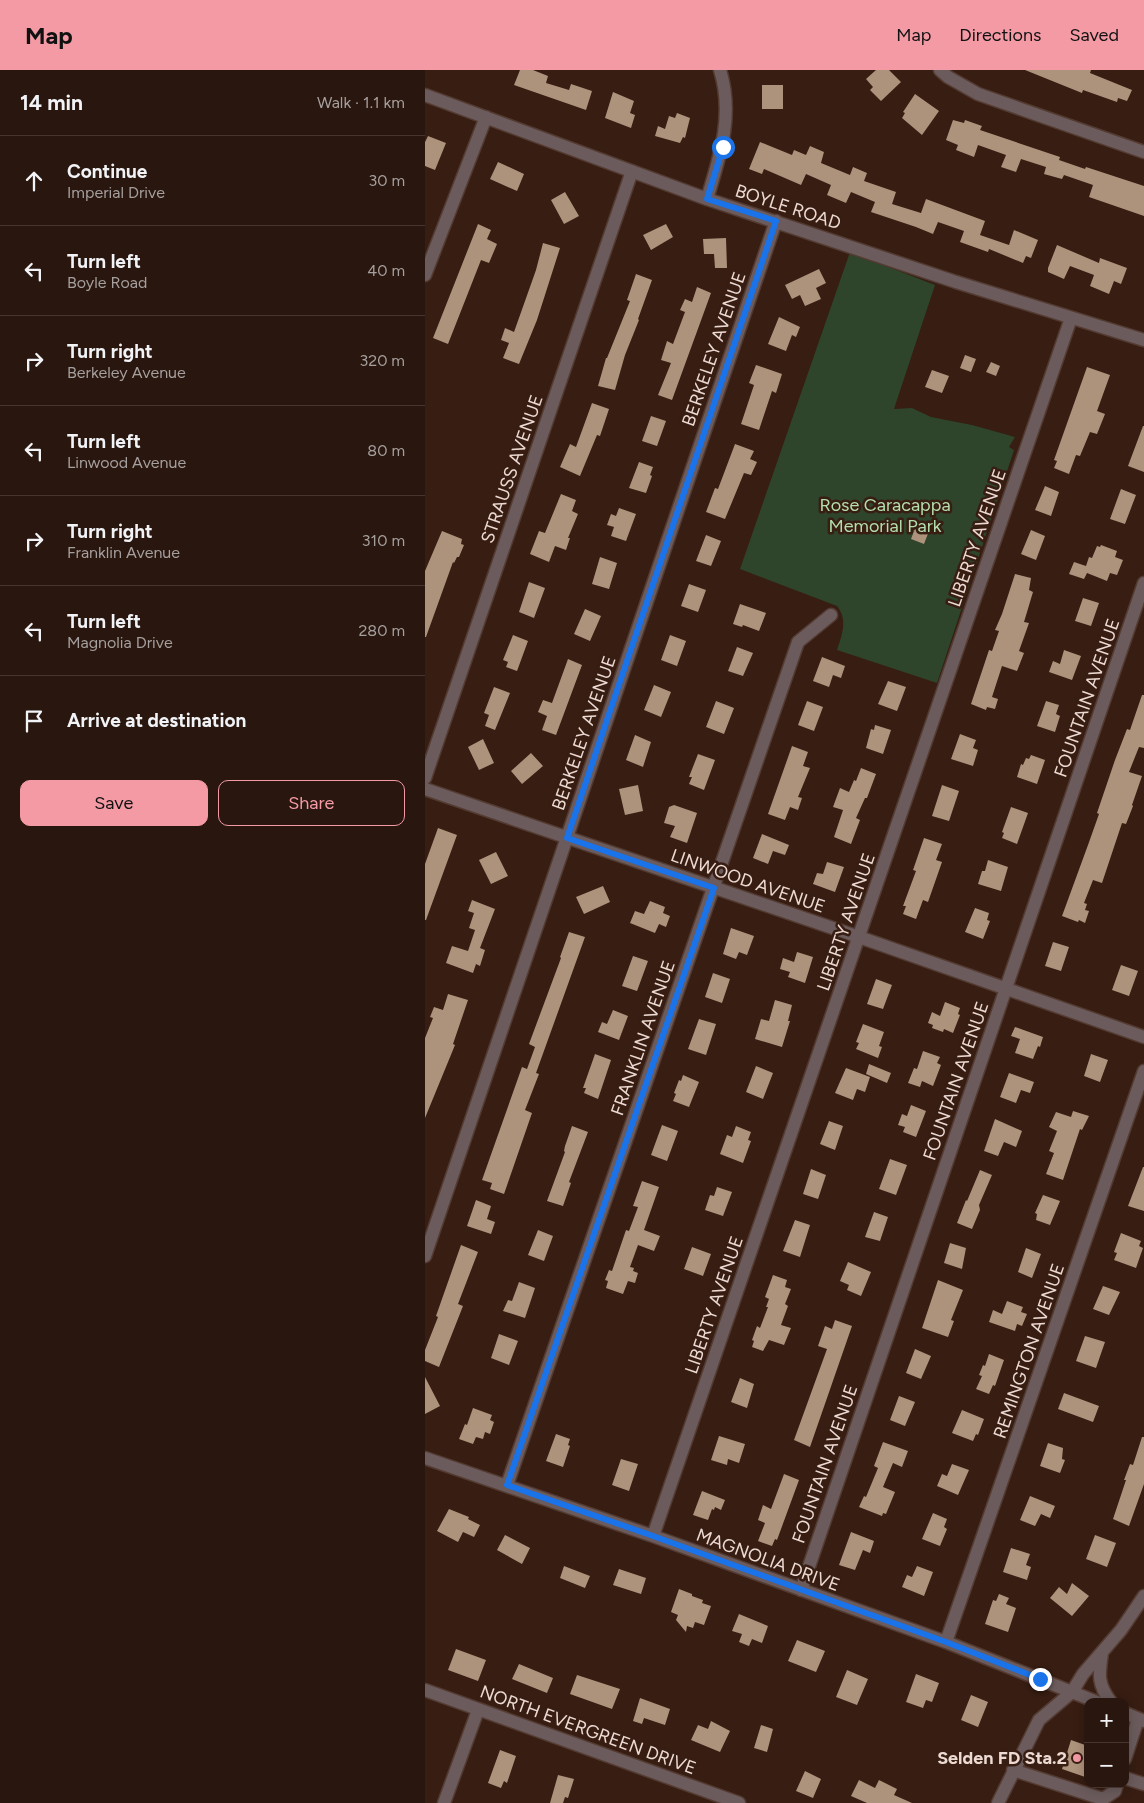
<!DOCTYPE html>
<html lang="en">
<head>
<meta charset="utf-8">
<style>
	:root { --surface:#29160e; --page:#35231c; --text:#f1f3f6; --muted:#a59f9e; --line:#45352e; --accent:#f49aa5 }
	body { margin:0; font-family:Figtree,sans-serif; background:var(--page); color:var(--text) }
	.controls { position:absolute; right:15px; bottom:15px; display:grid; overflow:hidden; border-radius:10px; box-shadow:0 2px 12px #0003 }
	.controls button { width:45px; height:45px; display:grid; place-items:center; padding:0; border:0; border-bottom:1px solid var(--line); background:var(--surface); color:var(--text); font:25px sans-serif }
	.stop { position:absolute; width:15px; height:15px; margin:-11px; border:4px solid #1a73e8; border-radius:50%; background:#fff }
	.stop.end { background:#1a73e8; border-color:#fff; box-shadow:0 1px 5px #0008 }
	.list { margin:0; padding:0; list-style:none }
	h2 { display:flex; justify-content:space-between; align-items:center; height:65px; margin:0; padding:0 20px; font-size:21px }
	h2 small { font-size:16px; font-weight:400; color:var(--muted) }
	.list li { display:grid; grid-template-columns:32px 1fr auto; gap:15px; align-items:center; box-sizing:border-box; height:90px; padding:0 20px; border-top:1px solid var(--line) }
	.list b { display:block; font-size:19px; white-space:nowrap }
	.list p { margin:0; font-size:16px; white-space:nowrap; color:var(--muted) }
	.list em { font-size:16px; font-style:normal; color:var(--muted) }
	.actions { display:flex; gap:10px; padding:15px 20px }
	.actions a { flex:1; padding:11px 0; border:1px solid var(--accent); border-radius:10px; text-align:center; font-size:18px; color:var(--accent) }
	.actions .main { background:var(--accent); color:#111 }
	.icon { flex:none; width:28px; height:28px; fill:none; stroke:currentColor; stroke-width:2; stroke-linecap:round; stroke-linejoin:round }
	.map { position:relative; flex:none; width:719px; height:1733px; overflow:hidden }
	header { display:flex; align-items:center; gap:30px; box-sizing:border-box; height:70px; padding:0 25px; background:var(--accent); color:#111 }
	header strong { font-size:24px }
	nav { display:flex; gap:28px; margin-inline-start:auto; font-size:18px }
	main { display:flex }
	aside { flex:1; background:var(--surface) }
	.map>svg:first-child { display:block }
	.green { fill:#2e442b }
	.building { fill:#ae937c }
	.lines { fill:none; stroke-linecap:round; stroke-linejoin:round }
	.minor-casing { stroke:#543b31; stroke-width:15 }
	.minor { stroke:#6b5b5d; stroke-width:12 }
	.route { stroke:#1a73e8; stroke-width:6 }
	.poi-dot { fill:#f49aa5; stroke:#371d12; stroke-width:2 }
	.labels { text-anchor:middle; stroke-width:5; stroke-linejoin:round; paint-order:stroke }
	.street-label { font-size:18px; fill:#eddad3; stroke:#371d12 }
	.park-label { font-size:18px; fill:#b3dfac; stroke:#371d12 }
	.poi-label { font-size:18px; font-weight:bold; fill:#eddad3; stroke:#371d12; text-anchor:end }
</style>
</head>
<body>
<header>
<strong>Map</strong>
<nav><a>Map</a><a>Directions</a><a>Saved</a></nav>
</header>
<main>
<aside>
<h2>14 min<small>Walk · 1.1 km</small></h2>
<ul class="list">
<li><svg class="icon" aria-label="ahead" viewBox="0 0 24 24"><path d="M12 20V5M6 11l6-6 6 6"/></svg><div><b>Continue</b><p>Imperial Drive</p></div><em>30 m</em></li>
<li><svg class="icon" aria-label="left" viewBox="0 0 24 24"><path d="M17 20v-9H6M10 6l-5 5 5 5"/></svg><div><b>Turn left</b><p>Boyle Road</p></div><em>40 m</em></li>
<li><svg class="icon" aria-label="right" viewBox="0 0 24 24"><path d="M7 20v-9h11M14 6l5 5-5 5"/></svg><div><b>Turn right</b><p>Berkeley Avenue</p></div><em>320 m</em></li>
<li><svg class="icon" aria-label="left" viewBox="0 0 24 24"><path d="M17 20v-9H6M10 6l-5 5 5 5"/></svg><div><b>Turn left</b><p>Linwood Avenue</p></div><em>80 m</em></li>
<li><svg class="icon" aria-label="right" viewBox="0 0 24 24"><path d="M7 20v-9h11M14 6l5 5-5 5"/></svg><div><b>Turn right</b><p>Franklin Avenue</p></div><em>310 m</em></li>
<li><svg class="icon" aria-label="left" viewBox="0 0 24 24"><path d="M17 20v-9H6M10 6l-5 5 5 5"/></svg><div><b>Turn left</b><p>Magnolia Drive</p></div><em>280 m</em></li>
<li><svg class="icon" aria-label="arrive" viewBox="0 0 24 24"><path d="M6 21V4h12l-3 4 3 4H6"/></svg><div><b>Arrive at destination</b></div></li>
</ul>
<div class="actions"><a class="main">Save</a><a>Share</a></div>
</aside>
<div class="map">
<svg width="719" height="1733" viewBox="0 0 719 1733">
	<rect width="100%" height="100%" fill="#371d12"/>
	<path class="green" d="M425 182 510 215 469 339 487 338 506 347 547 355 590 367 584 377 589 380 512 613 412 580C417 565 423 550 412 536L315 499Z"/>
	<path class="building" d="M95 0H108L123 6 121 13 144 20 146 14 167 21 161 40 89 15Z
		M451 0H464L476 12 456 31 445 20 448 17 441 9Z
		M600 0H666L665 3 707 20 702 31 693 28 692 32 658 20 657 23Z
		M337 15H358V39H337Z
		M188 22 209 31 205 43 210 45 206 58 180 48Z
		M490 24 514 41 497 65 477 48 480 43 478 42Z
		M252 43 265 48 260 68 258 67 255 73 230 66 233 56 240 59 244 46 250 48Z
		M528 50 539 53 540 50 557 56 555 60 635 87 634 90 660 99 661 97 719 116V146L664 127 668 115 639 105 637 109 619 104 621 97 596 89 591 102 576 97 581 85 553 75 549 87 531 80 533 75 521 70Z
		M3 66 21 73 10 100 0 96V72Z
		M335 72 367 85 369 80 381 85 385 76 399 82 396 93 425 105 428 97 442 103 439 111 471 122 467 134 496 143 501 129 560 151 555 165 584 175 589 160 613 170 606 188 601 186 598 193 564 179 563 182 535 172 539 161 513 152 508 164 491 157 446 142 450 132 426 122 421 133 402 125 406 115 381 104 376 115 339 99 337 104 324 99Z
		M73 92 99 104 92 121 65 109Z
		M140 122 154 146 139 154 126 130Z
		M53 154 66 160 62 169 72 174 64 193 56 190 23 274 8 268Z
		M241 154 248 167 226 180 218 165Z
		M301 168 302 198H290L289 184H279L278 169Z
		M118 173 135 178 112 250 94 294 78 288 84 273 76 270 80 258 89 262 111 200Z
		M632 175 674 193 675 188 702 198 696 214 689 211 684 224 665 216 669 205 645 196 639 209 623 202V198Z
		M394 199 401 213 391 218 396 229 380 236 375 225 367 229 360 215Z
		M211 204 227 210 213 249 214 250 200 285 190 320 173 316 181 288H182L205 231 202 230Z
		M272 217 286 223 247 330 233 325 246 293 236 290 242 271 248 274 260 242 255 240 260 229 267 232Z
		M354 247 375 257 371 267 367 265 361 281 343 274Z
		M540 285 551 289 546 302 535 298Z
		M566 292 575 296 571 306 561 302Z
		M331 295 357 304 351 323 347 321 334 360 316 354 329 315 324 313Z
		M662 297 685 305 672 341 680 344 672 364 665 362 655 386 651 385 644 404 629 398 632 391 629 390Z
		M507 300 524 306 517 323 500 317Z
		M167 333 184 339 175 366 172 365 155 406 135 397 145 374 151 377Z
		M226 346 241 351 232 376 217 371Z
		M718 356H719V402L703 396Z
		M310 374 329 381 325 389 332 392 326 405 319 403 300 449 281 442 290 418 293 419Z
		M214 392 228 397 225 405 227 406 221 423 204 418Z
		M620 416 634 422 626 446 610 440Z
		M696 419 711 425 700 454 685 449Z
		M136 424 151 430 147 441 153 444 143 468H145L141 480 130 476 124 492 105 484 114 461 120 463Z
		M194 438 211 444 201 471 186 466 189 457 182 455 186 444 191 446Z
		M491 456 504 461 499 474 486 469Z
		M606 460 620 466 611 490 596 484Z
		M17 461 37 469 36 474 39 475 34 487H32L29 493 28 492 1 567H0V501Z
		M281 465 296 471 286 496 271 491Z
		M676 475 692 481 690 487 698 490 692 505 685 503 682 511 662 503 659 509 644 504 649 492 661 496 664 487 667 488 672 476 675 477Z
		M175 487 192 493 184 519 167 514Z
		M590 504 606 508 604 520 608 522 599 552 604 553 594 581 599 583 592 601 577 596 567 627 573 629 570 639 562 637 561 640 546 634 564 580 567 581 574 561 570 560 577 544Z
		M104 512 120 518 109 548 94 542Z
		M264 514 281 520 273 542 256 536Z
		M658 528 674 533 666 556 650 551Z
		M315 534 341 543 334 561 318 555 317 557 308 554Z
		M160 539 176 546 165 571 149 564Z
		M88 565 103 571 92 601 81 597 83 592 78 590Z
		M245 565 261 571 252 596 236 590Z
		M312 577 328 583 318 606 303 601Z
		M639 580 656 586 647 610 624 602 628 591 635 594Z
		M397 587 420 596 416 608 408 605 404 617 388 611Z
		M143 589 157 595 131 665 117 660 122 646 113 642 118 630 127 633Z
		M463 611 481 617 472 641 453 634Z
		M229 615 246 622 236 647 219 640Z
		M69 617 85 623 70 660 60 656 64 645 59 643Z
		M717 625H719V678L714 677 704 702 717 706 707 735 708 736 701 754 697 753 677 813 668 810 659 833 662 834 660 840 664 841 660 853 654 850 653 852 637 846 663 775 674 744 672 743 690 690 702 659 705 660Z
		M291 631 309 638 299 664 281 657Z
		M382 631 398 637 389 661 373 655Z
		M621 631 634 635 631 644 635 646 630 662 612 656Z
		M450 655 466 660 458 684 441 678 446 659 449 660Z
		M535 664 551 670 548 678 553 680 548 696 526 689Z
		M210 665 226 672 218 697 201 690Z
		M58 669 69 693 54 700 43 677Z
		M367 676 383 682 378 696 385 698 373 727 377 728 373 740 365 737 360 750 343 744Z
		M106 683 118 696 97 714 86 701Z
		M273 684 290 690 279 720 264 714 267 707H264Z
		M606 685 620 690 612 714 592 707 596 694 598 695 601 688 604 689Z
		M436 698 451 704 442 728H440L431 748 435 750 426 774 409 767 418 740 408 737 415 718 424 722 429 710 431 711Z
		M213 715 218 741 200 745 194 719Z
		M517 715 534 721 524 751 507 746Z
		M249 735 272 743 262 773 245 767 250 756 239 753 244 737Z
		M586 737 603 743 592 774 577 768 579 763 577 762Z
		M13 758 32 765 1 850H0V794Z
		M337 764 364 775 360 785 348 781 343 794 328 788Z
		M499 768 517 774 511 790 517 792 503 832 498 830 491 849 478 844 481 836H478L491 801 488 800Z
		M71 782 83 806 66 814 54 790Z
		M563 790 583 797 576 821 553 814 557 801H560Z
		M402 792 419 797 410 822 388 814 392 803 398 804Z
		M178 816 185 832 159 844 151 827Z
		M47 830 70 839 55 878 60 880 55 896 51 894 48 903 21 893 27 876 43 881 50 860 44 858 49 843 43 841Z
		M225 831 240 837 238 843 245 846 241 857 234 854 230 863 205 853 210 841 219 844Z
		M550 838 564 843 562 850 565 851 558 869 540 862Z
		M306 858 329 866 322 885 314 882 311 889 298 884Z
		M144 862 160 867 111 1003 114 1004 100 1040 107 1043 79 1124 65 1119 67 1113 57 1110 97 997 102 999 110 977 104 974 136 888 135 887Z
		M628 872 644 877 636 901 620 896Z
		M372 882 388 887 380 913 363 907 365 902 355 899 358 888 369 892Z
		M208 886 223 891 212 921 197 916Z
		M696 895 713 901 704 926 687 920Z
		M288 903 305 909 297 933 280 927Z
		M451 909 467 915 458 939 442 934Z
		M23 924 43 930 28 974 30 975 0 1048V968L8 948 5 947 9 937 18 940Z
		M350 930 367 935 363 951H365L357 977 330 969 336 949 344 951Z
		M520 932 535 938 533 944 535 945 528 963 519 959 518 962 507 958 508 955 503 953 507 942 515 946Z
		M188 940 203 946 194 970 173 962 177 952 182 954Z
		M274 949 291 954 281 985 263 979Z
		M438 954 459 962 454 976 457 977 453 988 431 979 434 973 431 972Z
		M590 957 618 967 615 977 613 976 608 989 590 983 595 969 586 966Z
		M498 981 515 987 512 993 516 995 508 1016 497 1011 495 1017 483 1013 489 998 492 999Z
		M170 984 186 990 173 1029 159 1023 161 1018H158Z
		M666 984 683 990 675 1012 659 1006Z
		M444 994 466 1003 462 1013 441 1004Z
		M331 996 348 1003 338 1029 321 1022Z
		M421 998 445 1007 440 1022 432 1019 428 1030 410 1023Z
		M584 1003 609 1012 605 1023 596 1020 591 1033 575 1027Z
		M258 1005 274 1012 264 1037 248 1031 251 1024 249 1023 254 1010 256 1011Z
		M486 1035 501 1041 491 1067 478 1062 480 1057 473 1055 477 1044 482 1046Z
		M648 1041 664 1046 657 1060 655 1059 638 1110 621 1104 629 1083 624 1081 632 1061 624 1057 631 1042 646 1047Z
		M570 1049 597 1061 591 1077 579 1072 573 1086 559 1081Z
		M404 1051 418 1056 410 1080 395 1074Z
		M237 1055 253 1061 242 1091 226 1085Z
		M147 1056 163 1062 144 1112 146 1113 138 1136 122 1131 140 1082 139 1081 140 1076Z
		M311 1056 326 1062 323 1070 326 1071 318 1093 295 1084 302 1065 307 1067Z
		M465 1089 482 1095 471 1125 454 1119Z
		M718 1097H719V1141L703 1136Z
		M386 1099 401 1105 393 1129 378 1124Z
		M555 1100 567 1105 554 1135 555 1140 547 1159 532 1153 541 1130 542 1131Z
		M217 1111 234 1117 219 1160 235 1166 229 1181 213 1175 205 1197 209 1198 208 1201 213 1203 210 1213 203 1211 198 1224 181 1218 183 1211 180 1210 184 1200 187 1201 201 1160 204 1161 213 1137 208 1136Z
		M292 1117 307 1122 298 1146 280 1140 285 1125 289 1126Z
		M618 1125 635 1131 625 1155 611 1150 612 1144 610 1143Z
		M51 1130 66 1136 62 1149 70 1152 66 1164 42 1156Z
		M449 1142 463 1147 455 1171 440 1167Z
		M370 1150 385 1155 375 1187 358 1181Z
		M113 1160 128 1166 119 1191 103 1185Z
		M696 1163 716 1171 714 1176 718 1178 711 1198 689 1190 692 1183 689 1182Z
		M525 1173 541 1178 537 1199 519 1193Z
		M36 1175 53 1182 33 1234 38 1236 14 1297 0 1291V1280L13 1247 11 1246Z
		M267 1177 286 1184 278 1206 259 1199Z
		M601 1178 616 1184 607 1208 593 1202Z
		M423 1192 446 1202 436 1226 422 1220 424 1215 415 1211Z
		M348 1205 362 1210 360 1217 366 1219 360 1234 363 1236 356 1255 366 1258 359 1275 344 1270 338 1281 327 1277 329 1271 327 1270 332 1256 335 1258 343 1237H341L344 1229 340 1227Z
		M513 1210 538 1220 526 1250 529 1251 523 1267 497 1258Z
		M94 1212 110 1218 100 1248 78 1241 83 1230 87 1231Z
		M678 1216 695 1222 684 1245 668 1239Z
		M582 1231 598 1237 596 1242 602 1244 597 1256 592 1254 590 1261 564 1252 568 1240 577 1244Z
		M410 1250 427 1256 385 1377 369 1370 402 1279 393 1276 400 1256 407 1259Z
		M74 1264 93 1271 84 1295 66 1288Z
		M660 1266 680 1272 671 1298 651 1291Z
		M490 1279 506 1286 496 1309 481 1303Z
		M564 1284 579 1290 570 1316 568 1315 564 1324 551 1319 557 1306 554 1305 558 1295 560 1296Z
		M0 1307 15 1336 0 1344Z
		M315 1308 329 1314 322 1338 306 1332Z
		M639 1323 674 1336 668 1352 633 1339Z
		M474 1326 490 1332 480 1356 465 1350Z
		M48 1338 67 1345 65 1350 69 1352 65 1364 60 1362 58 1369 51 1367 48 1374 34 1369 40 1354 42 1355Z
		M537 1340 559 1349 553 1365 551 1364 548 1371 527 1363Z
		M131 1364 145 1369 143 1375 145 1376 138 1397 121 1391Z
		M294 1366 320 1374 314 1393 303 1389 302 1395 286 1390Z
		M717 1367H719V1414L704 1456 688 1449 701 1410H699L705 1394 708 1395Z
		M458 1372 483 1381 477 1397 468 1393 458 1417 470 1422 461 1444 458 1443 457 1446 434 1437 439 1426 441 1427 453 1398 449 1396Z
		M623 1373 638 1378 637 1389 640 1390 635 1403 615 1396Z
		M196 1389 213 1394 204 1421 187 1415Z
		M527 1394 544 1400 533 1425 512 1416 517 1404 522 1406Z
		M359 1404 374 1410 352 1470 350 1469 347 1476 333 1471 340 1453 333 1450 338 1435 346 1439Z
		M277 1421 300 1430 296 1440 290 1437 289 1440 287 1439 283 1450 268 1445Z
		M605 1426 630 1436 625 1448 616 1444 610 1456 595 1450Z
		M24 1439 44 1447 43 1449 55 1455 49 1467 38 1462 33 1472 12 1461Z
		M508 1443 522 1449 519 1457 522 1459 515 1476 497 1469Z
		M426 1462 449 1471 445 1483 438 1480 430 1500 414 1495Z
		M80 1465 105 1478 97 1494 72 1480Z
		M670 1465 691 1473 682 1497 661 1489Z
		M586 1478 605 1484 601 1495 606 1497 602 1510 578 1502Z
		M139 1496 165 1506 160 1518 135 1508Z
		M492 1496 508 1502 499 1526 477 1517 482 1505 487 1507Z
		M194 1499 221 1508 216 1524 188 1515Z
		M647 1513 664 1526 647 1546 625 1528 634 1517 642 1524Z
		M254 1519 267 1524V1526L278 1530 277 1533 286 1536 279 1555 270 1552 268 1558 262 1556 261 1562 251 1550 253 1545 246 1542Z
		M574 1524 584 1528 581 1534 591 1538 583 1562 560 1554 568 1530 571 1531Z
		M314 1544 343 1556 337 1573 327 1569 324 1576 314 1572 317 1564 307 1561Z
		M372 1570 400 1581 391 1602 363 1591Z
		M31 1579 61 1590 53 1611 23 1600Z
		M94 1594 128 1608 122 1623 87 1609Z
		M422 1600 443 1609 432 1635 411 1627Z
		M491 1604 514 1613 507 1632 501 1630 498 1638 481 1632Z
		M152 1605 195 1619 187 1639 145 1624Z
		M546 1625 563 1632 553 1657 536 1650Z
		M215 1628 245 1639 240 1655 219 1648 217 1654 208 1651Z
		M286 1651 305 1661 295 1682 266 1670 273 1655 283 1659Z
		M336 1655 348 1659 342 1682 329 1678Z
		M646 1670 663 1676V1708L637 1699Z
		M75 1680 91 1686 82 1713 79 1711 76 1718 63 1713Z
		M380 1701 396 1709 388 1728 371 1721Z
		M133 1705 149 1709 143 1728 140 1727 138 1733H125Z
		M434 1710 450 1718 454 1710 472 1719 469 1725 487 1733H442L426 1726Z"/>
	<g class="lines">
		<defs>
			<path id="minor" d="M515 0 523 7 553 24 719 82
				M0 25 282 129 531 212 719 270
				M282 129C295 86 309 45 295 0
				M0 205 61 47
				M0 708 207 101
				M0 719 434 867 719 967
				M0 1186 351 151
				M0 1388 228 1466 521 1572 672 1632
				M82 1415 373 572 406 545
				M228 1466 646 248
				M376 1520 719 513
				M521 1572 719 1001
				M677 1583C674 1604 672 1614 686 1632
				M0 1620 314 1733
				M700 1643 719 1651
				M700 1689 713 1649
				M588 1700 678 1729 690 1721 692 1714
				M700 1708 719 1714
				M19 1733 53 1640
				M573 1733 614 1650 647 1622 658 1604 696 1560 719 1526"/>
		</defs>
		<use href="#minor" class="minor-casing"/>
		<use href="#minor" class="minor"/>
	</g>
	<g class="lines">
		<path class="route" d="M298 77 282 129 351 151 142 768 289 818 82 1415 228 1466 521 1572 615 1609"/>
	</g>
	<circle class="poi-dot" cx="652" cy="1688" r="5"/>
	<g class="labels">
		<g class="street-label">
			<text transform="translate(363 137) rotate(18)" y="6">BOYLE ROAD</text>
			<text transform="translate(289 279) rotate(-71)" y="6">BERKELEY AVENUE</text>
			<text transform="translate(87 399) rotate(-71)" y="6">STRAUSS AVENUE</text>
			<text transform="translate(552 468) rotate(-71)" y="6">LIBERTY AVENUE</text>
			<text transform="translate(662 628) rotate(-71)" y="6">FOUNTAIN AVENUE</text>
			<text transform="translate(159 663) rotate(-71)" y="6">BERKELEY AVENUE</text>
			<text transform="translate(323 811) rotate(19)" y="6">LINWOOD AVENUE</text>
			<text transform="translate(421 852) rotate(-71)" y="6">LIBERTY AVENUE</text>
			<text transform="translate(218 968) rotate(-71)" y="6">FRANKLIN AVENUE</text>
			<text transform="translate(531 1011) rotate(-71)" y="6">FOUNTAIN AVENUE</text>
			<text transform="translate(289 1235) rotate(-71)" y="6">LIBERTY AVENUE</text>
			<text transform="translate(604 1281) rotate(-71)" y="6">REMINGTON AVENUE</text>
			<text transform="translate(400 1394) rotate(-71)" y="6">FOUNTAIN AVENUE</text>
			<text transform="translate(343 1490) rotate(20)" y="6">MAGNOLIA DRIVE</text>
			<text transform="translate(163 1660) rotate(20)" y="6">NORTH EVERGREEN DRIVE</text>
		</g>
		<g class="park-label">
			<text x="460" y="441">Rose Caracappa<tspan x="460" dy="21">Memorial Park</tspan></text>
		</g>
		<g class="poi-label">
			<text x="642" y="1694">Selden FD Sta.2</text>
		</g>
	</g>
</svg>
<div class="controls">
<button>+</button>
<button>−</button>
</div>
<div class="stop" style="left:298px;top:77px"></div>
<div class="stop end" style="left:615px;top:1609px"></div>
</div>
</main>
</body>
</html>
